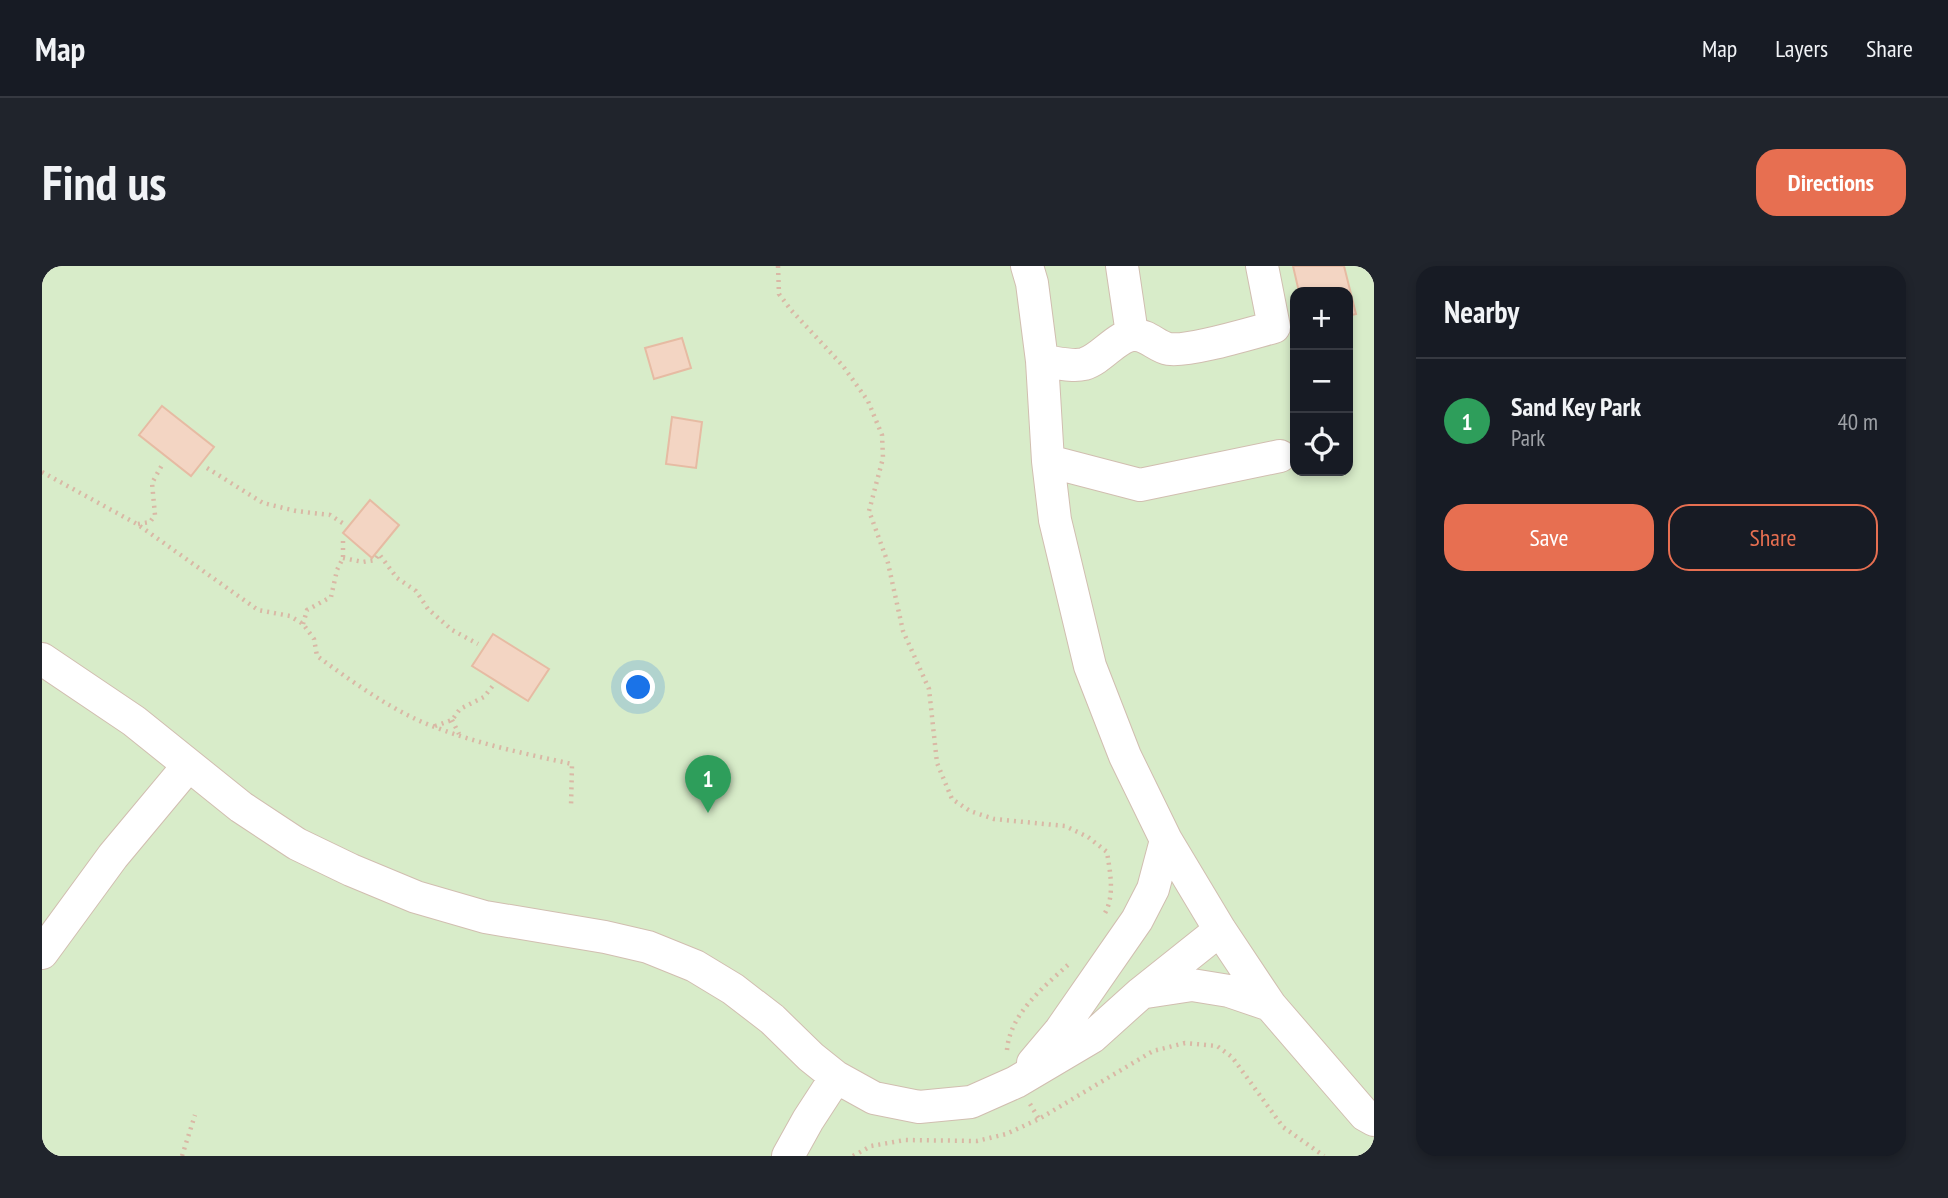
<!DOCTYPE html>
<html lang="en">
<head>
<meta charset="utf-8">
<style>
	:root { --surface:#171b24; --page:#20242c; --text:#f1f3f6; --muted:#9ea1a6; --line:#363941; --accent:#e76f51 }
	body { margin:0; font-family:"PT Sans Narrow",sans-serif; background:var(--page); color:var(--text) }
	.controls { position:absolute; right:21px; top:21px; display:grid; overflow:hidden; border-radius:14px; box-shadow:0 4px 10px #0003 }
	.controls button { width:63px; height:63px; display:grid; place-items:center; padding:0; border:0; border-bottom:2px solid var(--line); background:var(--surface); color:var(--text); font:35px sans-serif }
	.you { position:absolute; left:597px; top:422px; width:24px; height:24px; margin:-18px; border:5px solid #fff; border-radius:50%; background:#1a73e8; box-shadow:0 0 0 10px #1a73e833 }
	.badge { display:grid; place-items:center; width:46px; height:46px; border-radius:50%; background:var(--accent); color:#fff; font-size:23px; font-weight:700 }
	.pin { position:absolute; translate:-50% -58px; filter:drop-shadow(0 2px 4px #0008) }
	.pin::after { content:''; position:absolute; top:37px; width:24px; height:21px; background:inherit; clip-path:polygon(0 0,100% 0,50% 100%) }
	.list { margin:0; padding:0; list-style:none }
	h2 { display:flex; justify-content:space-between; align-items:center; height:91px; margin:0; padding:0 28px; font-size:30px }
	h2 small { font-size:23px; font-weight:400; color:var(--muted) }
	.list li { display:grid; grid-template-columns:46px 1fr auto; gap:21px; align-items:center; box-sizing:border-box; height:126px; padding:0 28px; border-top:2px solid var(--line) }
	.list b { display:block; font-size:26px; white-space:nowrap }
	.list p { margin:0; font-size:23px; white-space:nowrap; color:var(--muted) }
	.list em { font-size:23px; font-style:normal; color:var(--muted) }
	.actions { display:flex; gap:14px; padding:21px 28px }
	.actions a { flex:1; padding:16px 0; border:2px solid var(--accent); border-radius:21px; text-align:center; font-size:24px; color:var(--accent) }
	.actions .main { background:var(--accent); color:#fff }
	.icon { flex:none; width:38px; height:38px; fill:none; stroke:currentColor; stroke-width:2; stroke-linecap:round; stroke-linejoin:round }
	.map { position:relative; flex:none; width:1332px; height:890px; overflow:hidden; border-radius:21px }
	header { display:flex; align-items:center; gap:42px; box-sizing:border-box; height:98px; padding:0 35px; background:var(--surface); border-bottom:2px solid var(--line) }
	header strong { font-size:33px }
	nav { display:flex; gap:38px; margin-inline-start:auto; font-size:24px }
	.intro { display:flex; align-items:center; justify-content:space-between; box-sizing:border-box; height:168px; padding:0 42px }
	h1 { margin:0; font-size:49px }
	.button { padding:18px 32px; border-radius:21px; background:var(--accent); color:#fff; font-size:24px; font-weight:700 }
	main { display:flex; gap:42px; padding:0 42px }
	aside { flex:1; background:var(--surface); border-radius:21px; box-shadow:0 4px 10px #0003 }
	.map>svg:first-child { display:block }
	.green { fill:#d8ecc9; fill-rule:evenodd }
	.building { fill:#f3d5c3; stroke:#e6bba3; stroke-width:2 }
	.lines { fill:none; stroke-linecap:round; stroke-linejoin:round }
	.minor-casing { stroke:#d1beb0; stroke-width:34 }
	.path { stroke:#d9b8a5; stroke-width:4.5; stroke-dasharray:2 5; stroke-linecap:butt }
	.minor { stroke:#fff; stroke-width:32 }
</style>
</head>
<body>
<header>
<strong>Map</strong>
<nav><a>Map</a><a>Layers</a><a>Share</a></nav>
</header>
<div class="intro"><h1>Find us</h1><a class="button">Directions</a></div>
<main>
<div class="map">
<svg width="1332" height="890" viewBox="0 0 1332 890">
	<rect width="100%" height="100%" fill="#fdf6ec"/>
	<path class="green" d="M0 0H1332V890H0ZM1253 26H1306V205H1253Z"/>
	<path class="building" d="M1251 0H1302L1314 48 1306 50V26H1257Z
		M640 72 649 102 612 113 603 82Z
		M120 140 172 181 149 210 97 169Z
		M630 151 660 156 654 202 624 198Z
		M328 234 357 259 330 292 301 267Z
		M451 368 507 403 486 435 430 400Z"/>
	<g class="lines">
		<defs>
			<path id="minor" d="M985 0 990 17 1000 95 1006 195 1013 254 1048 400 1083 490 1124 574 1178 664 1228 739 1323 849 1332 854
				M1080 0 1090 68
				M1000 95C1012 96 1030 101 1042 98 1060 93 1076 68 1093 69 1106 69 1115 81 1127 83 1148 86 1209 67 1232 61L1220 0
				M1006 195 1098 219 1238 190
				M0 393 92 455 199 541 255 578 309 604 374 631 443 651 563 671 606 681 653 700 691 723 730 753 769 791 794 811 832 832 877 841 929 836 974 816 1050 771 1099 727 1178 664
				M0 687 71 590 146 500
				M1104 726 1150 719 1187 725 1228 739
				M991 797 1018 765 1095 654 1111 623 1124 574
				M746 890 766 854 794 811"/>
		</defs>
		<use href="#minor" class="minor-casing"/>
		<path class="path" d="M736 0 737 28 749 44 801 100 826 135 840 169 841 192 827 245 846 297 861 365 887 423 895 497 910 533 928 545 952 553 1023 560 1046 571 1065 586C1068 606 1073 629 1063 647
			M165 202 221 237 254 245 288 249 302 258
			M0 206 95 258 216 344 248 350 261 358 272 373 275 390C308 414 342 439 380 456 428 476 479 487 530 498L529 540
			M96 258 108 256 113 249 110 217 120 199
			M301 292 321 296 333 294 337 288 355 312 374 325 386 343 410 364 436 378
			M261 358 265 344 289 331 295 304 301 292V273
			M410 454 417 468
			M393 460 410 454 418 443 442 431 453 417
			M965 784C968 747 1003 720 1028 697
			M988 838 997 853
			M140 890 153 849
			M811 890 829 880 863 874 935 875 964 868 997 853 1111 785 1143 777 1175 780 1190 791 1241 861 1282 890"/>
		<use href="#minor" class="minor"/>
	</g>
</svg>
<div class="controls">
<button>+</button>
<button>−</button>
<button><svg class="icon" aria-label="locate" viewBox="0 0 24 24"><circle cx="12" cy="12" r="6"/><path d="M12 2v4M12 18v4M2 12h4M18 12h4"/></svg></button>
</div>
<div class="you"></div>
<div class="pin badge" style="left:666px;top:547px;background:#2e9e5b">1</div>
</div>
<aside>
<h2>Nearby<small></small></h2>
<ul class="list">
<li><span class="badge" style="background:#2e9e5b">1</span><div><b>Sand Key Park</b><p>Park</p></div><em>40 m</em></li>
</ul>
<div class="actions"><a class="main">Save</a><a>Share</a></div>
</aside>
</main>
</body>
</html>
